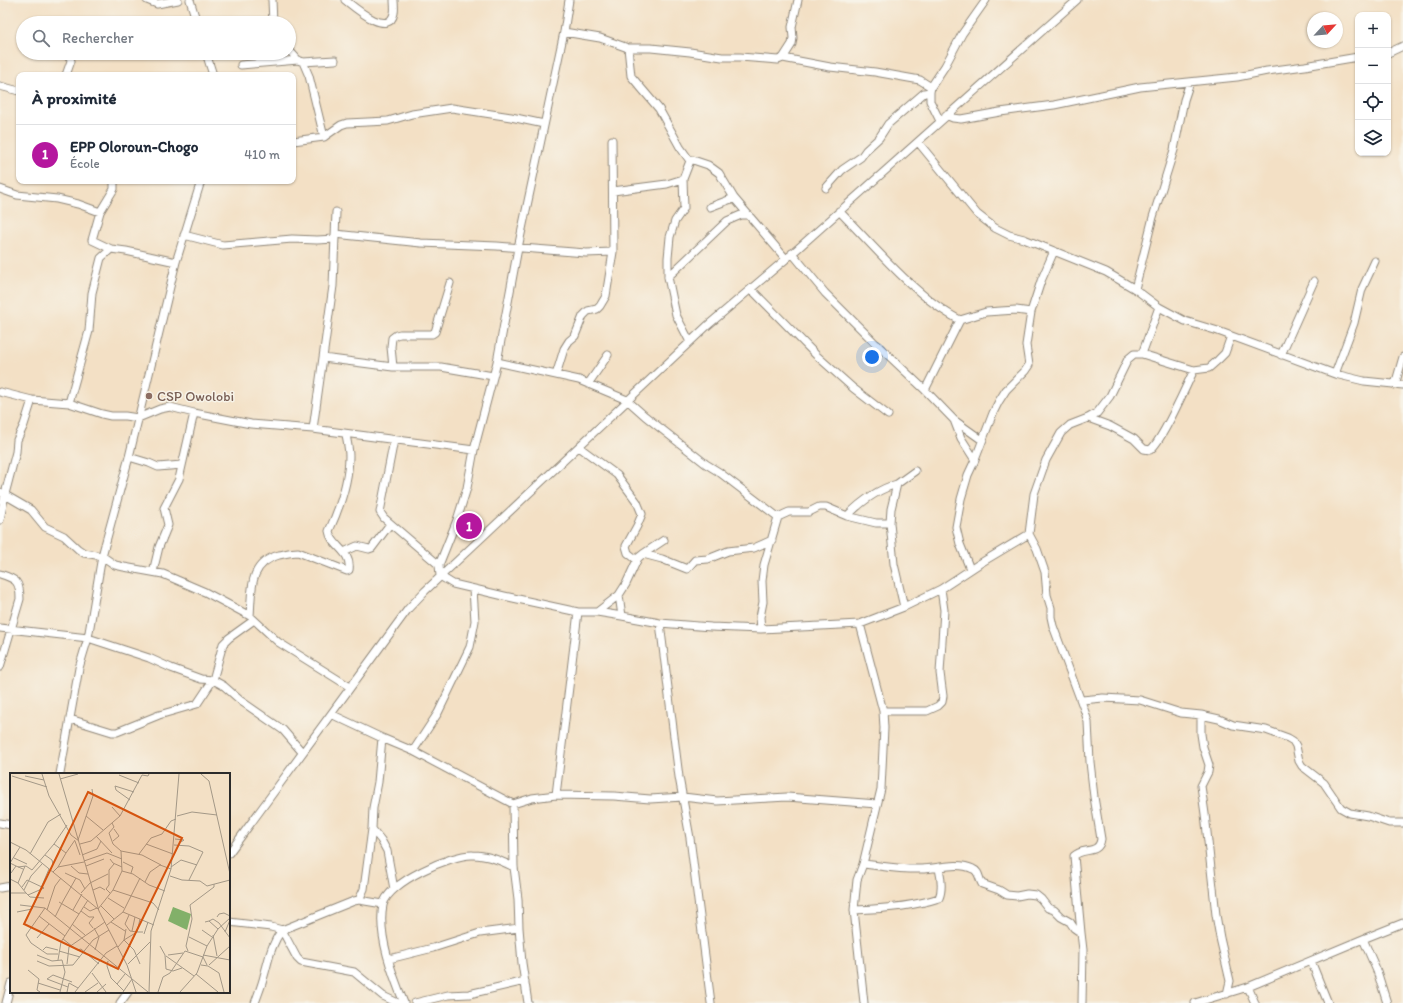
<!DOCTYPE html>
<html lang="fr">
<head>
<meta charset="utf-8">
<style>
	:root { --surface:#fff; --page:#f2f2f3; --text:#1f2937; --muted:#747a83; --line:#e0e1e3; --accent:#b5179e }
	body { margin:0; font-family:Itim,sans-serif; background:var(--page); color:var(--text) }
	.controls { position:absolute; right:12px; top:12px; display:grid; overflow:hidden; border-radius:8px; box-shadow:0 1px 3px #0004 }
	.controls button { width:36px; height:36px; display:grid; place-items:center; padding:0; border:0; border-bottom:1px solid var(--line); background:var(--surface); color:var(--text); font:20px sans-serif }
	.compass { position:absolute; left:1307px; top:12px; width:36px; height:36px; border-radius:50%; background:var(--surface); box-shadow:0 1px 3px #0004; rotate:64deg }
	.you { position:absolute; left:872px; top:357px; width:14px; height:14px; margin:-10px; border:3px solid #fff; border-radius:50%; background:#1a73e8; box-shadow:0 0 0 6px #1a73e833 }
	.badge { display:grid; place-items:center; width:26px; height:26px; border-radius:50%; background:var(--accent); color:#fff; font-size:13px; font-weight:700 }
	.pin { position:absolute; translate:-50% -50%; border:2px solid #fff; box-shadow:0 1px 4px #0006 }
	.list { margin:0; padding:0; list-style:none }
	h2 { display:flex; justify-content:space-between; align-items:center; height:52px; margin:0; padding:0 16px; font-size:17px }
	h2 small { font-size:13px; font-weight:400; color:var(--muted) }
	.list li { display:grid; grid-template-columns:26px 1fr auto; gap:12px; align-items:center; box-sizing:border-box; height:60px; padding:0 16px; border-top:1px solid var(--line) }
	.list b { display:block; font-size:15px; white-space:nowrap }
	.list p { margin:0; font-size:13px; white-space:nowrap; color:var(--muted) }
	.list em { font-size:13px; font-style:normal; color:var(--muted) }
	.icon { flex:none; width:22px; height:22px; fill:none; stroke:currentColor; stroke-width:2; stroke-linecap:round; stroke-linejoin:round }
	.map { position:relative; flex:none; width:1403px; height:1003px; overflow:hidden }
	.search { position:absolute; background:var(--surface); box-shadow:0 1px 3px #0004; left:16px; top:16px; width:280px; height:44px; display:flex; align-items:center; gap:10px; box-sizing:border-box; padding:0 14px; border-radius:22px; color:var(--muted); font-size:15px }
	.panel { position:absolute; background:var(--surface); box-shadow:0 1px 3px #0004; left:16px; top:72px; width:280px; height:112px; border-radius:8px }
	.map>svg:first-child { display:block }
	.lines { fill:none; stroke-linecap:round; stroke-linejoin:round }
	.minor-casing { stroke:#8f8678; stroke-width:9 }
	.minor { stroke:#fff; stroke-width:7 }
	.education-dot { fill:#8d6e63; stroke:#f7f3e8; stroke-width:1.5 }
	.labels { text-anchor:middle; stroke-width:3; stroke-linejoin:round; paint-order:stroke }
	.education-label { font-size:14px; fill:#785e54; stroke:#f7f3e8; text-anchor:start }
	.inset-road { fill:none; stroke:#a39887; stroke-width:1 }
	.view { fill:#d5540f; fill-opacity:0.15; stroke:#d5540f; stroke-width:2 }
	.inset-edge { fill:none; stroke:#2b2b2b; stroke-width:2 }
</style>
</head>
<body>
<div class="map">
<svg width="1403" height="1003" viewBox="0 0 1403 1003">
	<rect width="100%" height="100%" fill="#f7f3e8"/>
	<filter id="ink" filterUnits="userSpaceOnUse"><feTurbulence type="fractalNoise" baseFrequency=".025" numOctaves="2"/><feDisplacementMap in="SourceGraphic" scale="8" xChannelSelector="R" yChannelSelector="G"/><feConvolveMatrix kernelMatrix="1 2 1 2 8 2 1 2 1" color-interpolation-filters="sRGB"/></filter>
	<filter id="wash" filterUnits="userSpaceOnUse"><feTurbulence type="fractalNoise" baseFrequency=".012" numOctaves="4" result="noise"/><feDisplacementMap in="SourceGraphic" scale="16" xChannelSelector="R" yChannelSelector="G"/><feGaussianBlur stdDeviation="0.9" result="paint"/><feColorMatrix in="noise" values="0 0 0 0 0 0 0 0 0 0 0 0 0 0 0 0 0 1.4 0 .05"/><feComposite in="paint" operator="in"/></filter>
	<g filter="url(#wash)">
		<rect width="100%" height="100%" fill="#f3e0c5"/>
	</g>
	<g filter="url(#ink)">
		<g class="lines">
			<defs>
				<path id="minor" d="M147 0 157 4 178 0
					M190 0 197 23
					M272 0 273 23
					M345 0C354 7 389 38 394 13 395 9 394 4 394 0
					M569 0 564 32 518 248 497 362 474 450 467 488 457 520 439 565 440 576 453 584 504 596 578 612H597L622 616 660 623 711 627 761 629 860 624 904 607 941 589 979 564 1029 534 1034 494 1046 460 1061 433 1070 425 1088 418 1097 413 1110 396 1128 359 1134 354H1142L1194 370 1209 368 1218 360 1225 353 1231 336
					M564 32 600 38 628 48 631 76 659 109 680 147 690 161
					M628 48H651L690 52 722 57H740L778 60 783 58 792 44 793 38 792 27 798 0
					M289 50 298 60
					M63 53 70 57 71 61 66 75
					M206 53 213 75
					M1388 53 1403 46
					M783 58 830 67 875 72 920 80 931 87
					M303 62 309 76 324 137
					M241 65 298 60 303 62 335 60
					M0 86 19 91
					M946 115 953 118 961 119 1000 112 1054 105 1140 87 1237 77 1267 71 1305 66 1358 57
					M940 121 930 101V92L931 87 945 66 962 34 986 0
					M293 141 324 137 341 125 347 123 388 121 412 114 452 108 511 117 544 124
					M918 142 977 214 995 228 1009 235 1024 239 1106 272 1135 289 1159 307 1185 321 1218 331 1335 374 1364 381 1403 385
					M690 161 683 179 684 208 675 221 670 237 668 258V277L676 315 690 342
					M690 161 693 160 708 165 719 173 734 198 786 259
					M826 188 842 170 861 157 866 150 879 138 888 124 924 93 930 92
					M0 189 17 195 57 199 78 204 100 212
					M613 191 667 184 683 179
					M710 207 734 198
					M839 211C874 246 916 298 960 320L986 312 1016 310 1031 312
					M335 234 421 243 497 246 586 253 613 252
					M184 235 223 245 292 239 317 240 335 239
					M111 249 126 251 176 262
					M792 253 825 293 873 341 925 390 954 420 961 438 975 460 968 475 961 499 956 527 960 544 970 569
					M668 277 727 221 741 215H749
					M751 289 816 355 853 388 888 415
					M1135 289 1153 217 1174 150 1184 100 1190 82
					M1142 354 1159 307
					M1281 355 1314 281
					M323 358 393 367H441L493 376
					M497 362 579 380 627 400 645 416 706 464 719 472 778 517
					M393 367 391 347 392 338 396 335 400 334H432L435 332 450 283
					M1335 374 1354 323 1362 289 1375 261
					M556 375 564 349 569 341 575 336 583 316 588 311 597 309 600 306 606 296 613 252 612 140
					M588 384 608 355
					M1395 385 1403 357
					M925 390 960 320
					M0 392 32 400 69 403 102 414 111 416H125L138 418 160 409 170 407 194 413 251 424 313 429 474 450
					M69 403 89 331 92 293 101 258 111 249 92 240 100 212 114 189V181
					M1088 418 1110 426 1134 439 1144 449 1150 450C1162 442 1186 386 1194 370
					M954 420 982 440
					M313 429 333 286 336 212
					M394 440 380 512 384 518 439 565
					M579 447 617 475 637 502 642 514 637 526 626 546 628 553 637 560
					M129 457 149 463 158 467 182 465
					M975 460 993 413 999 401 1006 390 1025 371 1029 365 1026 345 1031 312 1041 281 1054 251
					M0 492 31 510 45 527 64 536 78 549 84 553 102 556 115 565 124 567 163 574 205 592 250 616 278 642 350 687
					M847 516C861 502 878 489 897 484
					M0 520 5 494 16 452 17 440 24 425 32 400
					M1029 534 1037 549 1045 572 1047 595 1051 608V617L1053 626 1085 712 1088 722 1090 762 1094 797 1101 839C1099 855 1083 847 1074 856L1081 933
					M344 552 357 546 369 549 372 548 390 524
					M643 554 664 540
					M153 572 159 547 168 525 164 508 179 479 194 413
					M0 574C16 579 20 581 20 599L0 667
					M904 607 894 564 890 523 891 509 897 484 915 471
					M597 612 619 595
					M250 616C252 591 248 563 279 555 285 554 291 552 298 552L347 571 349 570C352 551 331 546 329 531 340 507 349 482 349 456 349 449 347 441 346 434
					M622 616 619 595 626 584 638 558 643 554 662 559 687 569 695 560 708 559 728 551 754 548 772 540
					M660 623 679 777 690 838 711 1003
					M860 624 883 711 884 728 881 789 863 864 857 880 854 910 864 1003
					M0 628 88 638 149 658 171 668 201 679 213 680 224 686 241 701 283 730 302 752
					M761 629 760 617 763 602 762 581 764 565 778 517 789 512H809L819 507H826L847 516 876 523H890
					M1082 700 1103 698 1140 700 1181 713 1201 715 1219 719 1233 725 1266 730 1288 738 1293 741 1296 746 1299 761 1302 766 1324 783 1341 808 1350 813 1368 816 1389 823H1403
					M883 711H927L938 706 942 702 943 696 940 673 944 610 941 589
					M331 714 382 738 413 751 513 804 532 798 556 795 614 796 650 799 683 797 717 801 787 797 877 804
					M1201 715V734L1203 747 1209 765 1208 772 1201 786 1205 814 1216 915 1220 938 1230 981 1227 994
					M70 719 112 732H117L159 715 197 704 213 680 223 644 229 638 254 620
					M413 751 438 713 470 647 475 621 473 589
					M60 774 79 668 88 638 102 556 129 457 176 262 201 181
					M556 795 578 612
					M513 804 514 867 518 899 519 928 522 963 528 1003
					M0 823 11 825
					M372 829 381 840 387 851 394 889
					M229 853 408 609 425 591 707 326 786 259 1077 0
					M863 864C882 866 902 870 921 869 938 869 957 861 973 869 979 871 979 879 982 884L999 890 1007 895 1017 896 1027 894 1036 895 1041 899 1048 908 1054 910 1061 917 1070 922 1074 928 1081 933 1083 950 1082 1003
					M0 888 11 886
					M359 900 364 889 372 829 373 808 378 782 382 738
					M854 910C882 909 912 907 939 898 943 889 941 877 939 868
					M229 922 271 927 282 930 297 958 301 962 354 972 383 996 398 1003
					M1363 939 1377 971 1387 1003
					M389 959 433 948 480 933 519 928
					M1311 961 1328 1003
					M1248 987 1255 1003
					M6 1003 11 983
					M120 1003 128 992
					M255 1003C258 994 262 985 264 976 269 959 271 944 282 930L354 901 359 900 383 904
					M404 1003C393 976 377 935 383 905 388 882 452 854 473 855 488 855 501 861 514 867
					M415 1003 448 995 469 994 525 981
					M1195 1003 1248 987 1363 939 1403 923"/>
			</defs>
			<use href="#minor" class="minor-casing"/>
			<use href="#minor" class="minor"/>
		</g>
	</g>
	<circle class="education-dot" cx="149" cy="396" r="4"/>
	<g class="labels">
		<g class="education-label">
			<text x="157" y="401">CSP Owolobi</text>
		</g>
	</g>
	<g transform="translate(10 773)">
		<rect width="220" height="220" fill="#f3e0c5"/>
		<path d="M163 134 181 141 177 157 158 148Z" fill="#82b069"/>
		<path class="inset-road" d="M32 1 39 23 61 62 69 68M49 1 89 138 117 192 126 219M191 1 199 8 220 101M109 2 129 10M2 3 37 14M15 3 34 7M50 6 68 1M120 27 106 17 105 13 124 19M102 34 110 43M76 43 93 57M167 43 182 39 207 42M86 63 102 80M165 66 174 67 171 69M68 67 83 23 82 16M65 68 70 82M103 68 109 63 104 56M0 69 16 77 88 136 103 117 112 98 111 78 103 71 99 60 104 54 102 50M70 71 81 68 110 43 132 2 138 3 139 1M136 71 163 81M164 72 179 73 193 79 179 107M111 78 132 82 151 92M56 80 65 67M20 81 38 49 51 41M129 81 141 65 152 61 161 48 166 46M35 82 42 87 43 91M72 82 87 76 91 68M4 85 17 91M100 86 103 90 112 94M74 88 97 80 112 86M113 89 123 94 121 100M6 93 0 90 10 74M61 93 69 100 78 101M76 93 94 86M8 94 16 93 22 97 44 71M48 94 56 80 44 71 57 52M161 94 171 87 187 92M112 98 123 101 139 112 155 118M43 99 48 94 74 89M1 100 6 93 13 96M55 100 70 107 75 116M160 103 172 107 190 108 197 113 220 107M0 106 8 110 16 120M135 109 140 99 150 92 161 96M8 110 15 93M12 114 17 107 34 115 18 122M14 117 21 103 32 91M83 117 90 114 95 117M103 117 143 130 149 137M0 120H16L20 124 34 125M71 120 80 110 98 101M100 120 96 116 99 112V97L104 91M98 125 114 135M49 129 69 141M52 130 66 105M10 132 35 135 138 219M91 133 104 146M74 134 80 138 87 135M35 135 16 162 21 170 37 181H48M37 137 45 113 51 105M63 137 72 121M71 138 79 144H84L79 150 83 155M7 139 22 136 39 96M113 139 144 152M119 142 115 151 120 158 127 159 130 146M29 143 55 163M45 144 52 130M207 144 209 141 214 140 220 143M199 148 203 146 209 150 220 165M101 149 115 158M195 149 199 148 208 156M62 151 75 162M97 152 113 139 130 105M84 155 89 164 85 177M192 157 202 164M122 158 125 144M215 159 220 147M134 161 138 149M203 162 207 183M179 164 197 173M27 165 39 151M53 166 67 177 71 176 89 191M114 167 124 177 130 191M114 167 127 159H133M150 173 155 182 156 196 163 198 172 195M108 174 114 167 116 156M33 177 36 174 48 177M49 178 70 184M178 178 176 173 182 146 180 132 204 114V111M27 182 42 188 52 187 55 199 50 219M158 182 173 180M193 182 220 187M156 183 184 203M48 187 51 169 78 127M27 188 39 193 63 192 83 167 99 157M98 188 97 193 101 205 114 218M57 191 59 174 95 149M118 191 140 169M191 192 198 193 209 200 214 219M199 192 220 173M18 197 29 206 27 217 30 219M82 200 96 219M186 201 208 219M28 210 50 217M107 211 115 201M58 214 37 206 43 202 62 209M57 219 59 210 68 215M65 219 96 180 107 173M75 219 88 210M87 219 96 211M113 219 122 206M139 219 141 158 161 96 169 1M148 219 153 204 160 200 175 178 193 184 197 192M170 219 187 200 197 173 208 156 220 145"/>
		<path class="view" d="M78 19 172 65 108 196 14 151Z"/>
		<rect width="220" height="220" class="inset-edge"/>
	</g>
</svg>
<div class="controls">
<button>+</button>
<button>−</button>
<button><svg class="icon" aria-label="locate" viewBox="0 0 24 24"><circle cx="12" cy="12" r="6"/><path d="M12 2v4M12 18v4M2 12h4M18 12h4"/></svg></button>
<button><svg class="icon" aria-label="layers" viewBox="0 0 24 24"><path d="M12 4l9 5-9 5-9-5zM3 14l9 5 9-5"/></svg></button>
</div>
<svg class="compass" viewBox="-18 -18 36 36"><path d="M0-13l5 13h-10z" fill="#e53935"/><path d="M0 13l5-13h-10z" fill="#747a83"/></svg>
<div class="you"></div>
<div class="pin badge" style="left:469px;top:526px">1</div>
<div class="search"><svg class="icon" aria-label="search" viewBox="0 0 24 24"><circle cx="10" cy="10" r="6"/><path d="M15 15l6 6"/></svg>Rechercher</div>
<section class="panel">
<h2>À proximité<small></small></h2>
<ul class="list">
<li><span class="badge">1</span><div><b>EPP Oloroun-Chogo</b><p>École</p></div><em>410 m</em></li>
</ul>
</section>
</div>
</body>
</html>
